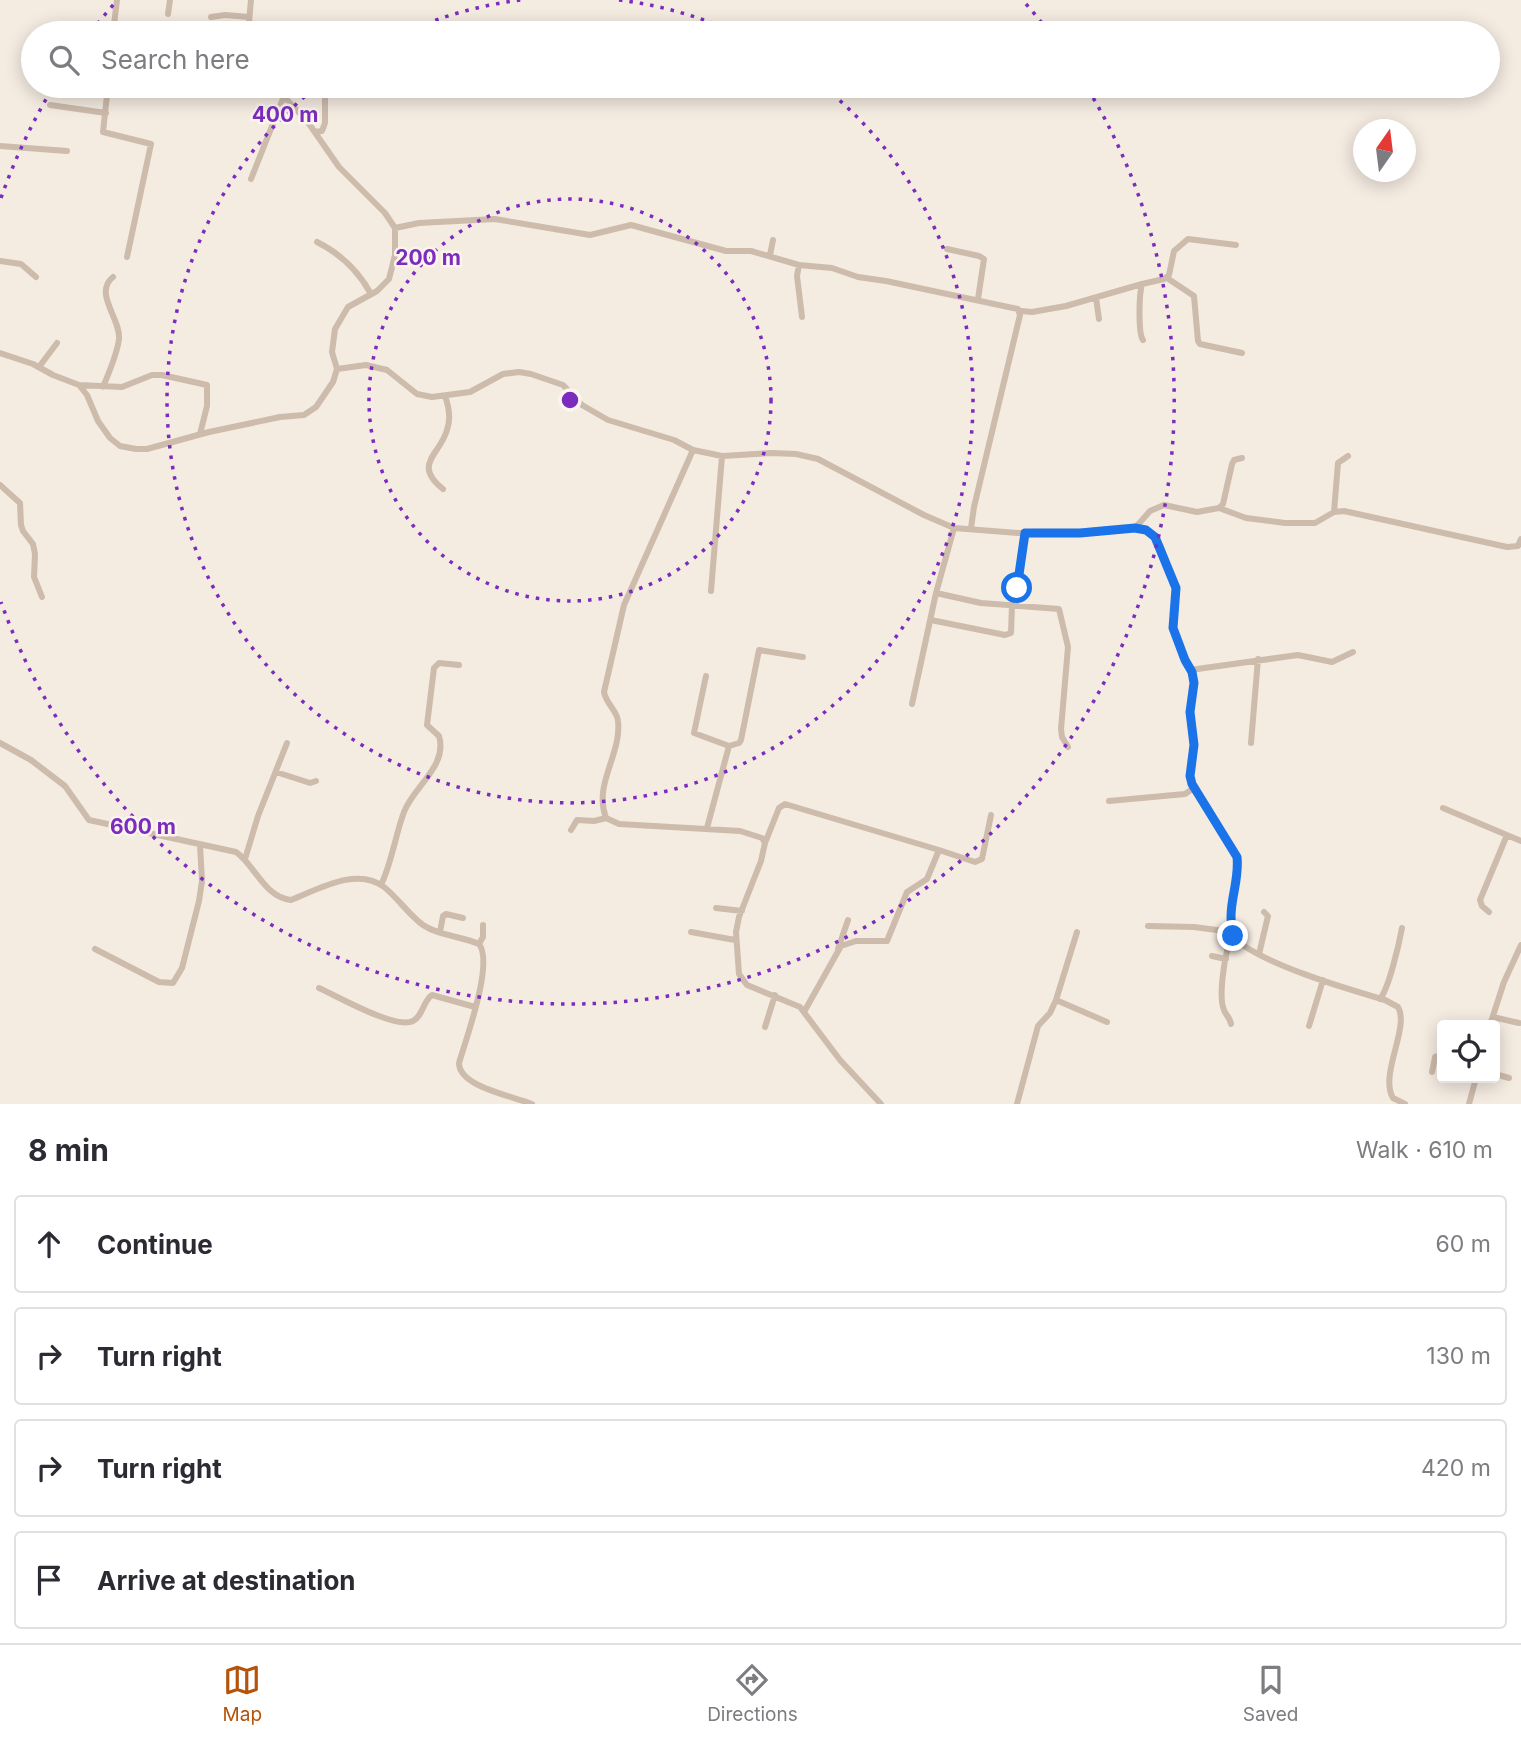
<!DOCTYPE html>
<html lang="en">
<head>
<meta charset="utf-8">
<style>
	:root { --surface:#fff; --page:#f2f2f3; --text:#2b2b33; --muted:#7c7c81; --line:#e1e1e2; --accent:#b45309 }
	body { margin:0; font-family:Inter,sans-serif; background:var(--page); color:var(--text) }
	.controls { position:absolute; right:21px; bottom:21px; display:grid; overflow:hidden; border-radius:7px; box-shadow:0 4px 18px #0003 }
	.controls button { width:63px; height:63px; display:grid; place-items:center; padding:0; border:0; border-bottom:2px solid var(--line); background:var(--surface); color:var(--text); font:35px sans-serif }
	.compass { position:absolute; left:1353px; top:119px; width:63px; height:63px; border-radius:50%; background:var(--surface); box-shadow:0 4px 18px #0003; rotate:14deg }
	.stop { position:absolute; width:21px; height:21px; margin:-16px; border:5px solid #1a73e8; border-radius:50%; background:#fff }
	.stop.end { background:#1a73e8; border-color:#fff; box-shadow:0 2px 7px #0008 }
	.list { margin:0; padding:0; list-style:none }
	h2 { display:flex; justify-content:space-between; align-items:center; height:91px; margin:0; padding:0 28px; font-size:30px }
	h2 small { font-size:23px; font-weight:400; color:var(--muted) }
	.list li { display:grid; grid-template-columns:46px 1fr auto; gap:21px; align-items:center; box-sizing:border-box; height:98px; margin:0 14px 14px; padding:0 14px; border:2px solid var(--line); border-radius:7px }
	.list b { display:block; font-size:26px; white-space:nowrap }
	.list em { font-size:23px; font-style:normal; color:var(--muted) }
	.icon { flex:none; width:38px; height:38px; fill:none; stroke:currentColor; stroke-width:2; stroke-linecap:round; stroke-linejoin:round }
	.map { position:relative; flex:none; width:1521px; height:1104px; overflow:hidden }
	.search { position:absolute; background:var(--surface); box-shadow:0 4px 18px #0003; left:21px; right:21px; top:21px; height:77px; display:flex; align-items:center; gap:18px; box-sizing:border-box; padding:0 24px; border-radius:38px; color:var(--muted); font-size:26px }
	.sheet { height:539px; background:var(--surface) }
	nav { display:flex; justify-content:space-around; align-items:center; box-sizing:border-box; height:98px; border-top:2px solid var(--line); background:var(--surface); font-size:19px; color:var(--muted) }
	nav a { display:grid; justify-items:center; gap:4px }
	nav .on { color:var(--accent) }
	.map>svg:first-child { display:block }
	.lines { fill:none; stroke-linecap:round; stroke-linejoin:round }
	.minor { stroke:#cdbbac; stroke-width:6 }
	.route { stroke:#1a73e8; stroke-width:9 }
	.ring { fill:none; stroke:#7b2cbf; stroke-width:3.5; stroke-dasharray:3.5 7 }
	.centre { fill:#7b2cbf; stroke:#fbf5ee; stroke-width:3.5 }
	.ring-label { font-size:21px; text-anchor:middle; font-weight:bold; fill:#7b2cbf; stroke:#fbf5ee; stroke-width:5; stroke-linejoin:round; paint-order:stroke }
</style>
</head>
<body>
<div class="map">
<svg width="1521" height="1104" viewBox="0 0 1521 1104">
	<rect width="100%" height="100%" fill="#f4ebe1"/>
	<g class="lines">
		<path class="minor" d="M168 14 170 0
			M211 17 225 15 249 17
			M60 32 80 33
			M113 33 117 0
			M248 33 251 0
			M108 86 103 132 151 144 127 257
			M50 105 106 113
			M315 132 322 131 325 123V86
			M0 146 67 151
			M251 179 284 96
			M395 228 419 223 495 219 590 235 631 225 726 251H751L799 265 832 268 858 277 886 281 1018 309 1020 315 974 507 971 528
			M317 242C341 254 358 270 371 294
			M947 249 979 256 984 259 978 299
			M770 255 773 240
			M0 261 21 264 36 277
			M799 265 797 276 802 317
			M1167 278 1194 296 1198 341 1200 344 1242 353
			M1142 284C1139 294 1138 333 1143 340
			M1096 298 1099 319
			M1021 311 1032 312 1066 306 1142 284 1164 279 1169 275 1174 251 1188 239 1236 245
			M0 353 33 364 53 375 79 385 87 395 98 421 110 438 120 446 136 449H147L209 432 280 417 304 415 316 407 333 382 337 369 332 352 335 329 348 307 377 291 389 279 395 255V228L385 213 339 167 307 121 274 86
			M39 367 57 343
			M337 369 366 365 387 370 417 394 432 397 470 392 503 374 519 372 531 374 563 385 582 405 608 420 674 440 693 450 722 456 771 453 796 454 818 459 924 515 954 528 1018 533H1080L1135 528 1148 531 1155 537 1161 547 1176 588 1173 628 1185 661 1192 672 1194 683 1190 712 1194 745 1190 776 1192 784 1237 857C1241 885 1225 907 1233 938 1265 965 1344 988 1385 1000L1398 1007C1410 1027 1379 1075 1393 1098L1405 1104
			M79 385 122 387 152 375H162L207 385V406L200 434
			M103 387C109 372 117 355 119 339 121 319 93 293 113 277
			M693 450 624 605 604 692C606 704 617 710 618 721 622 754 593 784 606 818L619 824 740 831 762 838 765 843 761 861 739 917 736 932 739 974 747 985 800 1007 840 1060 881 1104
			M0 485 20 503 21 525 23 531 33 544 35 554 34 577 42 597
			M443 489C412 464 440 455 447 430 451 419 449 407 445 396
			M1219 508 1223 504 1232 464 1234 460 1242 458
			M1334 512 1338 463 1348 456
			M1135 528 1150 511 1164 505 1197 512 1219 508 1246 518 1285 523H1315L1334 512 1344 511 1507 547 1518 546 1521 539
			M711 591 722 456
			M936 593 981 603 1059 609 1068 647 1061 729 1062 737 1068 747
			M1016 606 1025 533
			M931 620 1005 635 1011 633 1012 605
			M1190 670 1298 655 1332 662 1353 652
			M706 676 694 733 729 746 707 828
			M912 704 936 593 954 528
			M0 743 31 760 65 786 89 820 236 852C255 865 264 897 291 900 317 890 357 866 384 887 398 898 408 914 423 925 439 936 461 936 479 944 494 963 466 1039 459 1063 459 1087 513 1096 532 1104
			M1251 743 1258 659
			M729 746 739 743 741 740 759 650 803 657
			M276 772 310 783 316 781
			M1109 801 1185 794 1194 788
			M1443 808 1521 841
			M571 830 577 820 594 821 606 818
			M765 843 779 808 785 804 939 850
			M245 859 258 816 287 743
			M381 885C392 862 395 836 404 812 414 786 448 766 439 736L427 725 434 668 439 663 459 665
			M716 908 742 911
			M1489 912 1482 906 1480 900 1507 835
			M1148 926 1194 927 1232 932
			M440 932 443 916 446 914 463 918
			M691 932 735 940
			M479 944 483 937V925
			M95 949 159 982 173 983 182 968 199 901 202 881 200 845
			M838 949 848 920
			M1259 954 1268 916 1264 912
			M1212 956 1226 959
			M319 988C337 996 396 1030 413 1021 423 1016 423 1001 432 995L475 1007
			M1380 999C1389 988 1399 944 1402 928
			M1056 1000 1107 1022
			M804 1012 841 946 856 941H887L907 892 927 879 939 850 975 862 982 859 991 815
			M1493 1017 1519 1023
			M1231 1024C1230 1017 1226 1016 1224 1010 1218 997 1225 947 1233 936
			M1490 1025 1504 982 1521 945
			M1309 1026 1323 980
			M765 1027 775 995
			M1432 1072 1435 1057 1442 1055
			M1495 1074 1509 1078
			M1017 1104 1038 1026 1050 1013 1056 1000 1077 932
			M1469 1104 1476 1078"/>
	</g>
	<g class="lines">
		<path class="route" d="M1017 588 1025 533H1080L1135 528 1146 530 1155 537 1176 588 1173 628 1185 660 1192 672 1194 683 1190 712 1194 745 1190 776 1192 784 1237 857C1240 884 1226 904 1233 936"/>
	</g>
	<g class="ring">
		<circle cx="570" cy="400" r="201"/>
		<path d="M406 32A403 403 0 0 1 521 0M619 0A403 403 0 0 1 734 32M824 87A403 403 0 1 1 316 87"/>
		<path d="M1 198A604 604 0 0 1 52 89M91 32A604 604 0 0 1 114 4M1026 4A604 604 0 0 1 1049 32M1088 89A604 604 0 1 1 1 602"/>
	</g>
	<circle cx="570" cy="400" r="10" class="centre"/>
	<g class="ring-label">
		<text x="285" y="122">400 m</text>
		<text x="428" y="265">200 m</text>
		<text x="143" y="834">600 m</text>
	</g>
</svg>
<div class="controls">
<button><svg class="icon" aria-label="locate" viewBox="0 0 24 24"><circle cx="12" cy="12" r="6"/><path d="M12 2v4M12 18v4M2 12h4M18 12h4"/></svg></button>
</div>
<svg class="compass" viewBox="-18 -18 36 36"><path d="M0-13l5 13h-10z" fill="#e53935"/><path d="M0 13l5-13h-10z" fill="#7c7c81"/></svg>
<div class="stop" style="left:1017px;top:588px"></div>
<div class="stop end" style="left:1233px;top:936px"></div>
<div class="search"><svg class="icon" aria-label="search" viewBox="0 0 24 24"><circle cx="10" cy="10" r="6"/><path d="M15 15l6 6"/></svg>Search here</div>
</div>
<section class="sheet">
<h2>8 min<small>Walk · 610 m</small></h2>
<ul class="list">
<li><svg class="icon" aria-label="ahead" viewBox="0 0 24 24"><path d="M12 20V5M6 11l6-6 6 6"/></svg><div><b>Continue</b></div><em>60 m</em></li>
<li><svg class="icon" aria-label="right" viewBox="0 0 24 24"><path d="M7 20v-9h11M14 6l5 5-5 5"/></svg><div><b>Turn right</b></div><em>130 m</em></li>
<li><svg class="icon" aria-label="right" viewBox="0 0 24 24"><path d="M7 20v-9h11M14 6l5 5-5 5"/></svg><div><b>Turn right</b></div><em>420 m</em></li>
<li><svg class="icon" aria-label="arrive" viewBox="0 0 24 24"><path d="M6 21V4h12l-3 4 3 4H6"/></svg><div><b>Arrive at destination</b></div></li>
</ul>
</section>
<nav>
<a class="on"><svg class="icon" aria-label="map" viewBox="0 0 24 24"><path d="M3 6l6-2 6 2 6-2v14l-6 2-6-2-6 2zM9 4v14M15 6v14"/></svg>Map</a>
<a><svg class="icon" aria-label="directions" viewBox="0 0 24 24"><path d="M12 3l9 9-9 9-9-9zM9 14v-3h6M13 9l2 2-2 2"/></svg>Directions</a>
<a><svg class="icon" aria-label="saved" viewBox="0 0 24 24"><path d="M7 4h10v16l-5-4-5 4z"/></svg>Saved</a>
</nav>
</body>
</html>
